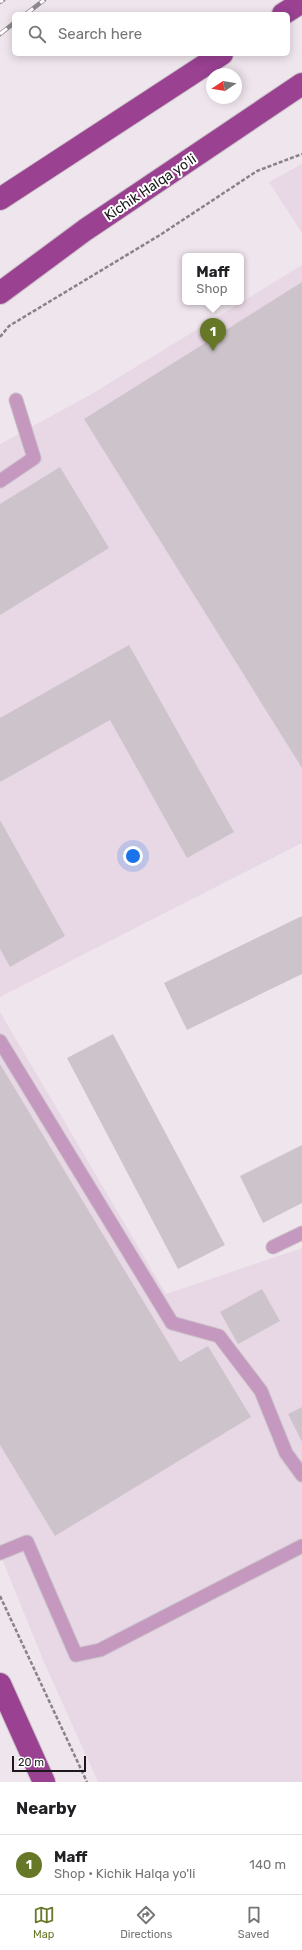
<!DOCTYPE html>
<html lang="en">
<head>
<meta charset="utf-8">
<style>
	:root { --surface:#fff; --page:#f6f6f6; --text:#202124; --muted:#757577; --line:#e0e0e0; --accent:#667827 }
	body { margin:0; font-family:Rubik,sans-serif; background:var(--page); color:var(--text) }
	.compass { position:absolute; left:206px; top:68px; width:36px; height:36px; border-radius:50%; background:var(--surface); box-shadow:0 2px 10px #0003; rotate:258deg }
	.scale { position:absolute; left:12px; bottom:10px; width:74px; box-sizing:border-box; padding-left:4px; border:2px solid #1c191c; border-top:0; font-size:11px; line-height:14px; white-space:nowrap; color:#1c191c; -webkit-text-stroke:3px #fff; paint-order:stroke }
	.you { position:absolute; left:133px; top:856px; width:14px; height:14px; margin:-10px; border:3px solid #fff; border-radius:50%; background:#1a73e8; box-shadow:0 0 0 6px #1a73e833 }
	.badge { display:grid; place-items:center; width:26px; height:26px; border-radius:50%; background:var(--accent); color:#fff; font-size:13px; font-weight:700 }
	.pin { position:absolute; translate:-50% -33px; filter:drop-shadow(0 1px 2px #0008) }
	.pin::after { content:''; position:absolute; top:21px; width:14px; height:12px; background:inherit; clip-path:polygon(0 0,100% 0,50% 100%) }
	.popup { position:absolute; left:182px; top:253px; width:62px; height:52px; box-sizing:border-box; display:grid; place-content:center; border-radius:6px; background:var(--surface); filter:drop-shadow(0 1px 3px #0005); font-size:13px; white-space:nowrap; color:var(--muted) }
	.popup b { font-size:15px; color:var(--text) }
	.popup::after { content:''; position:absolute; left:50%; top:100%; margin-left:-8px; border:8px solid transparent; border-top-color:var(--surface) }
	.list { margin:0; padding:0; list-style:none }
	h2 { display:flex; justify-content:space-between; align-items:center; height:52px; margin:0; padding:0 16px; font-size:17px }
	h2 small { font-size:13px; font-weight:400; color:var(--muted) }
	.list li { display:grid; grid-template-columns:26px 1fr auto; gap:12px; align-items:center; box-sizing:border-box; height:60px; padding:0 16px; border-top:1px solid var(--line) }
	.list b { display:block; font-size:15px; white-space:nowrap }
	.list p { margin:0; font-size:13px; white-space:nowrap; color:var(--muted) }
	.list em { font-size:13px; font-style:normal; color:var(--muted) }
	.icon { flex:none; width:22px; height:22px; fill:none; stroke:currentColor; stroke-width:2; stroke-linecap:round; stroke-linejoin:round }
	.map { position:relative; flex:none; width:302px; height:1782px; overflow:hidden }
	.search { position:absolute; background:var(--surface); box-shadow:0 2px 10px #0003; left:12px; right:12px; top:12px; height:44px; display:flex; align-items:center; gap:10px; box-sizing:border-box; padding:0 14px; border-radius:6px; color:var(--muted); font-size:15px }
	.sheet { height:112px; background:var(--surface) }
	nav { display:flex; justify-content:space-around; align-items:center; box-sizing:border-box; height:56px; border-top:1px solid var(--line); background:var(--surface); font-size:11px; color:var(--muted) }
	nav a { display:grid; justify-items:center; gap:2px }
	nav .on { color:var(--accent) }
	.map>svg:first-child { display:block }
	.built { fill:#e8d8e5 }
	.building { fill:#cdc3cb }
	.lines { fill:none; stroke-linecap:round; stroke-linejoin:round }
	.service-casing { stroke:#c9c0c7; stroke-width:15 }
	.trunk-casing { stroke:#c9c0c7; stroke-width:24 }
	.path { stroke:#898288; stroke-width:2.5; stroke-dasharray:4 2; stroke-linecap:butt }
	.service { stroke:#c598bf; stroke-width:13 }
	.trunk { stroke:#9a4192; stroke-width:22 }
	.rail-casing { stroke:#8e888d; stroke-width:4.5 }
	.rail { stroke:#fff; stroke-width:3; stroke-dasharray:9; stroke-linecap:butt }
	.labels { text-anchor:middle; stroke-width:4; stroke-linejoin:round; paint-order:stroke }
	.street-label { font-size:14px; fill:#1c191c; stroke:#fff }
</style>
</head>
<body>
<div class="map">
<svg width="302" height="1782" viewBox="0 0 302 1782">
	<rect width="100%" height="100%" fill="#efe5ed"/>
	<path class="built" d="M302 164V233L269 182Z
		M302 265V843L0 997V444L90 395Z
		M0 1012 166 1294 302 1248V1782H98L44 1662 0 1554Z"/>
	<path class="building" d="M302 282V768L84 419Z
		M60 467 109 548 0 615V504Z
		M129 645 234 832 187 858 110 720 0 782V718Z
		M0 820 65 936 10 967 0 949Z
		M302 916V974L187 1030 164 983Z
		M113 1034 225 1245 178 1269 67 1058Z
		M0 1064 180 1362 208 1346 251 1417 55 1536 0 1445Z
		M302 1145V1203L263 1223 240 1176Z
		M262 1289 280 1321 238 1344 220 1312Z
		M302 1407V1442L288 1414Z"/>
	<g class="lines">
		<defs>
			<path id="service" d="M0 481 34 458 16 400
				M0 1041 172 1323 219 1336 261 1391 286 1453 302 1475
				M273 1247 302 1233
				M0 1553 27 1542 76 1655 100 1650 302 1546"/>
			<path id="trunk" d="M283 14 302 2
				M0 199 222 54
				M0 293 85 230 302 84
				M0 1684 44 1782"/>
		</defs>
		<use href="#service" class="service-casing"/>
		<use href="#trunk" class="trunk-casing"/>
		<path class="path" d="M0 337 9 326 160 235 257 171 302 154
			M0 1596 87 1782"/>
		<use href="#service" class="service"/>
		<use href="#trunk" class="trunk"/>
		<defs>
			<path id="rail" d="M0 2 3 0
				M26 14 44 0
				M0 34 14 23"/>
		</defs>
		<use href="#rail" class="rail-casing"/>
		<use href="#rail" class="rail"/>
	</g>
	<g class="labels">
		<g class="street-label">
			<text transform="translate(150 187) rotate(-34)" y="5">Kichik Halqa yo'li</text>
		</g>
	</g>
</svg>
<svg class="compass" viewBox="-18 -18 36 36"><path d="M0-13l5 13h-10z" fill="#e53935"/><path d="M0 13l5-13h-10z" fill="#757577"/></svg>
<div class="scale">20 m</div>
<div class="you"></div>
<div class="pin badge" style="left:213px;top:351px">1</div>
<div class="popup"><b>Maff</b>Shop</div>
<div class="search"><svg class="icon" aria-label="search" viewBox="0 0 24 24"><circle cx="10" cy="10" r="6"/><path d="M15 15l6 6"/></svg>Search here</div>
</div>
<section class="sheet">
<h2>Nearby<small></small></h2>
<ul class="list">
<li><span class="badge">1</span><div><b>Maff</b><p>Shop · Kichik Halqa yo'li</p></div><em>140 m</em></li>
</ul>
</section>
<nav>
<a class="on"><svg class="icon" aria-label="map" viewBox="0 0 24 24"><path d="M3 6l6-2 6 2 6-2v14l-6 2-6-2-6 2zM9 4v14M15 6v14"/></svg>Map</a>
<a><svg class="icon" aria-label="directions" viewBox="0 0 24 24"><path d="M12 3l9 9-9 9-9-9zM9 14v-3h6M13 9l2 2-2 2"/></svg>Directions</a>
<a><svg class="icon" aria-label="saved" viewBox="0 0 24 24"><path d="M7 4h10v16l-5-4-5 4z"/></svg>Saved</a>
</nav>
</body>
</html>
